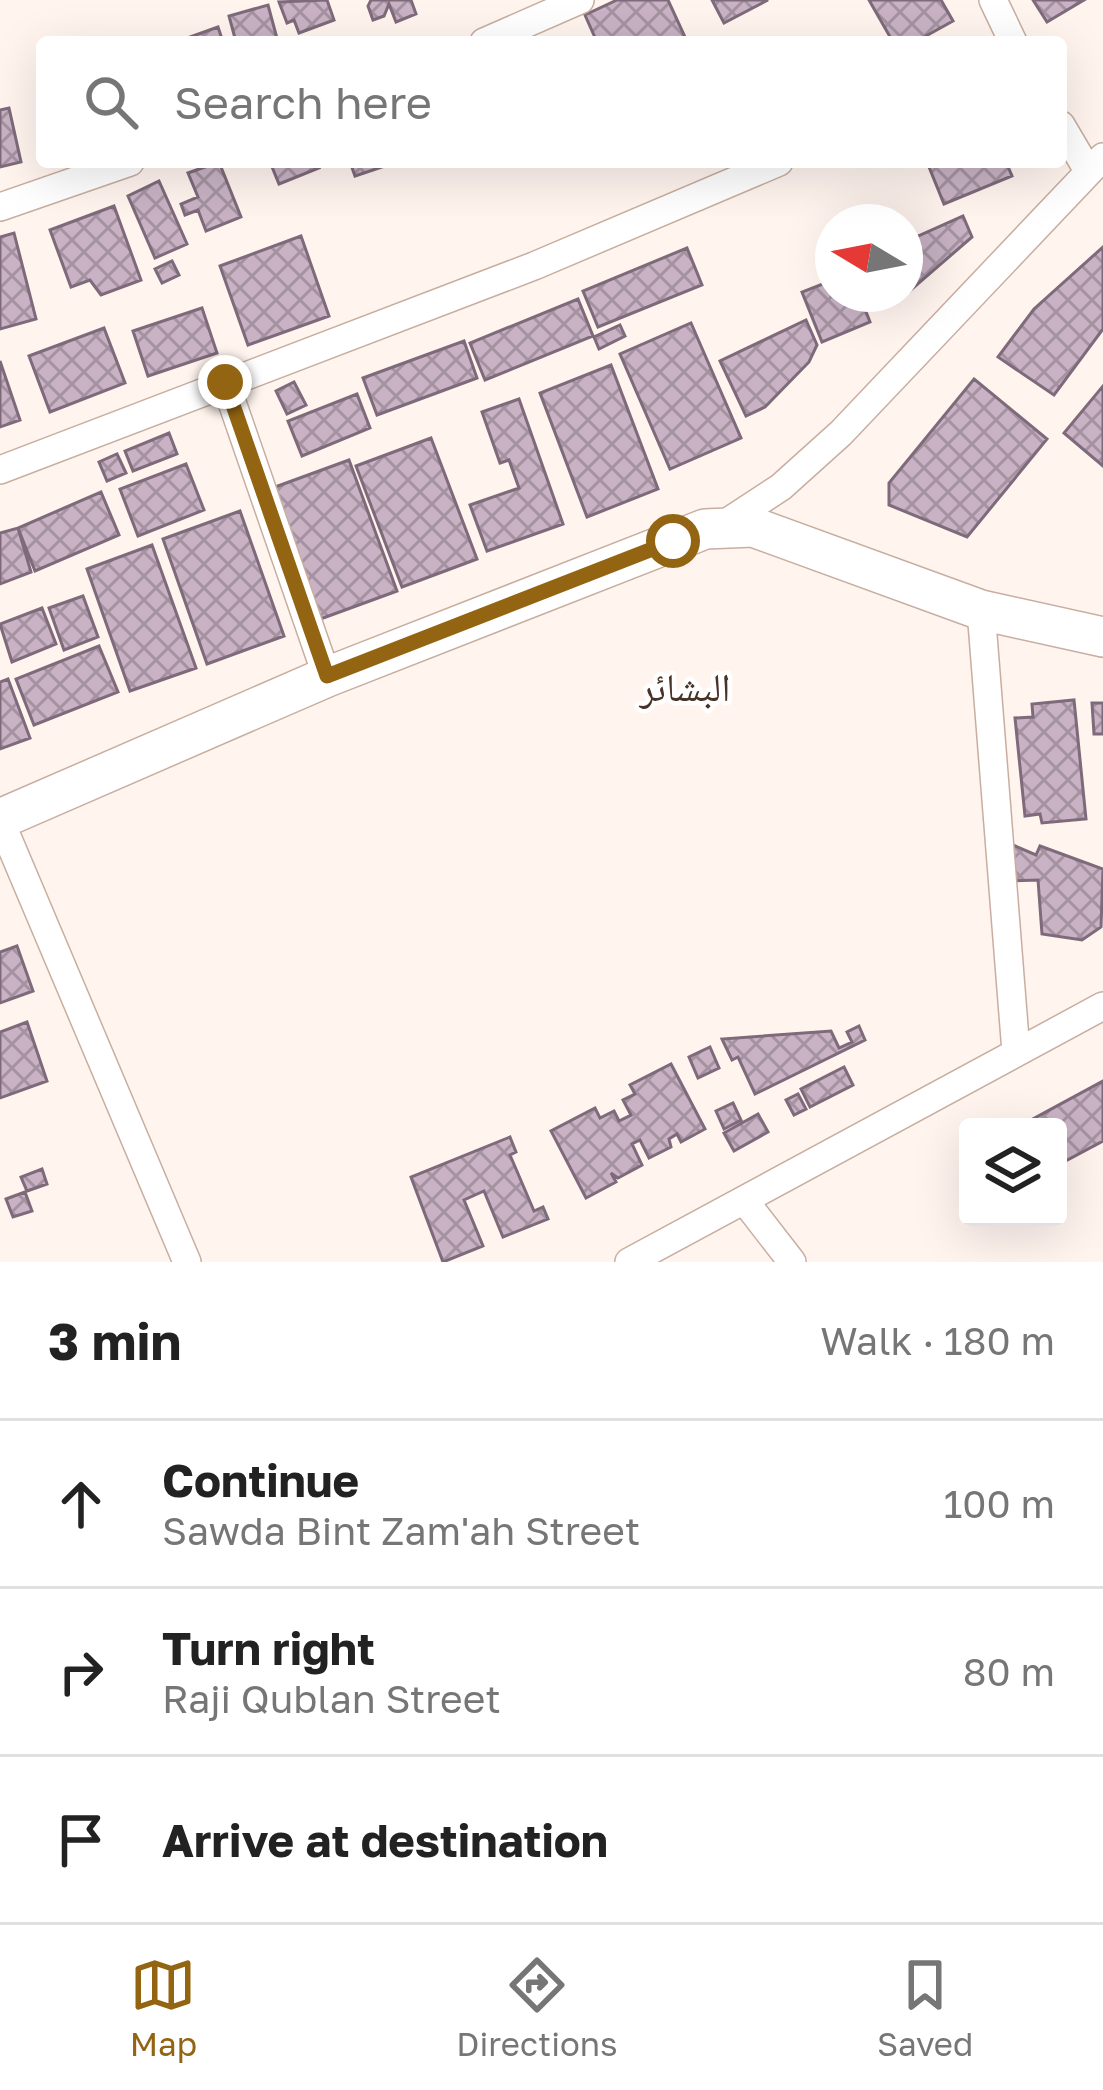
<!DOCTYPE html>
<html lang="en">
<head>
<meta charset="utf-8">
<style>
	:root { --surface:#fff; --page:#f6f6f6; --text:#222; --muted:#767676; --line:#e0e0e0; --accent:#936512 }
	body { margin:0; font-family:"Golos Text","Noto Naskh Arabic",sans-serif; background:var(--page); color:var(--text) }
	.controls { position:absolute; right:36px; bottom:36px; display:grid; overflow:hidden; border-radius:12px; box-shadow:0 12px 48px #0002 }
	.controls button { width:108px; height:108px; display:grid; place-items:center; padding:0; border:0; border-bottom:3px solid var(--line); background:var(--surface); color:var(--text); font:60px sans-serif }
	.compass { position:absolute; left:815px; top:204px; width:108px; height:108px; border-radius:50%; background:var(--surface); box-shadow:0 12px 48px #0002; rotate:280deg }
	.stop { position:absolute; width:36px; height:36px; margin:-27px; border:9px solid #936512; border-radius:50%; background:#fff }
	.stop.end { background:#936512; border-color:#fff; box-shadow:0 3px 12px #0008 }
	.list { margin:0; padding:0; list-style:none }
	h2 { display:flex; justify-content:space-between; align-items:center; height:156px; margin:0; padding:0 48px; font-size:51px }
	h2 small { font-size:39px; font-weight:400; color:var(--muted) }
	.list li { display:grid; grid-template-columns:78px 1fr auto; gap:36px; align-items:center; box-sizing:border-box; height:168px; padding:0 48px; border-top:3px solid var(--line) }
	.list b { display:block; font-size:45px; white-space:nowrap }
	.list p { margin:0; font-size:39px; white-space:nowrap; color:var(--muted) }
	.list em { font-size:39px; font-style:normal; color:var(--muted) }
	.icon { flex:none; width:66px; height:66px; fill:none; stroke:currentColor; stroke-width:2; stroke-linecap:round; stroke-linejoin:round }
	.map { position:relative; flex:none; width:1103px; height:1262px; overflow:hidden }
	.search { position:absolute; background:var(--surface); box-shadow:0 12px 48px #0002; left:36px; right:36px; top:36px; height:132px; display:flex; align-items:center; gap:30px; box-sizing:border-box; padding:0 42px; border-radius:12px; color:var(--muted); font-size:45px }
	.sheet { height:660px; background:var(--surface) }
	nav { display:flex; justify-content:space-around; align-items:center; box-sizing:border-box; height:168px; border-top:3px solid var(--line); background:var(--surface); font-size:33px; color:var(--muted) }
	nav a { display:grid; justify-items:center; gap:6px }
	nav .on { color:var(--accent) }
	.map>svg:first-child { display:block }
	.building { fill:url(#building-cross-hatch); stroke:#7e6a7a; stroke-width:3 }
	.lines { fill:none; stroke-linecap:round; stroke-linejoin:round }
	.street-casing { stroke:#c8aea1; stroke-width:30 }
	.secondary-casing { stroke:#c8aea1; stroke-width:42 }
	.street { stroke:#fff; stroke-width:27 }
	.secondary { stroke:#fff; stroke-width:39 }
	.route { stroke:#936512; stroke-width:15 }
	.labels { text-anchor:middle; stroke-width:9; stroke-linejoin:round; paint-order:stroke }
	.neighbourhood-label { font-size:39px; fill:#483329; stroke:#fff }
</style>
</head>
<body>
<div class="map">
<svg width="1103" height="1262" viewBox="0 0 1103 1262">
	<defs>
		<pattern id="building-cross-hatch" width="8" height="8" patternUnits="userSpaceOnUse" patternTransform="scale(3)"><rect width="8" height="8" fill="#c8b2c4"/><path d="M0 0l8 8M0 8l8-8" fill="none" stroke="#a492a0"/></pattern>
	</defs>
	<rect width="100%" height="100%" fill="#fff4ee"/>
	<path class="building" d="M327 0 334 20 299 33 294 20 287 23 279 2Z
		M411 0 416 14 396 22 389 4 384 16 373 20 368 6 371 0Z
		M617 0H668L685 37 674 42H597L585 15Z
		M712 0H768L724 23Z
		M869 0H941L953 21 915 42H893Z
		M1033 0H1084L1047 22Z
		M268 5 278 42H236L229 16Z
		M218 27 223 42H191L190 37Z
		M9 108 21 162 0 167V110Z
		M219 162 241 217 206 231 198 210 185 215 181 204 198 197 188 173Z
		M270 162H316L319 168 279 184Z
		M350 162H394V163L355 176Z
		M927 162H1006L1012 176 944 204Z
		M159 181 187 244 155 258 128 196Z
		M114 206 141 280 101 295 90 280 71 287 50 230Z
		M963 216 972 237 905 295 888 302 884 294H905V242Z
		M14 233 36 319 0 329V237Z
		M301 236 329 316 248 345 220 266Z
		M1103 247V329L1054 395 998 357 1034 309Z
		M687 248 702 285 598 327 583 291Z
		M172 261 179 275 162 283 155 269Z
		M833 280V294H859L870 322 822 342 802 292Z
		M578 299 593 336 485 380 470 343Z
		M202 308 217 353 148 376 133 331Z
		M806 320 817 345 809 362 765 407 746 416 720 361Z
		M691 323 741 438 670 469 620 354Z
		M620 325 625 336 599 349 594 337Z
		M104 328 125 383 50 412 29 356Z
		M464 341 477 378 377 415 363 378Z
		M0 361 20 420 0 427Z
		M611 365 658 489 587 517 540 393Z
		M974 379 1047 439 967 537 889 505V483Z
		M294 382 306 405 287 414 276 391Z
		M1103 386V466L1064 433Z
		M357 394 370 428 302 456 288 421Z
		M519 399 563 524 487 551 470 505 519 488 509 460 500 463 482 412Z
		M169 433 177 454 133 471 125 451Z
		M431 438 477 559 402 587 356 466Z
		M117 454 126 473 107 481 99 462Z
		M349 460 397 591 315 621 267 490Z
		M186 464 204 510 138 536 120 489Z
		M101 492 119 535 35 571 18 528Z
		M240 511 284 636 207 664 163 539Z
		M18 528 31 572 0 584V533Z
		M152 545 196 668 130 691 87 569Z
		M83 596 98 637 64 650 49 608Z
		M42 608 56 644 12 662 0 624Z
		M99 646 118 692 34 725 16 679Z
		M8 679 30 738 0 749V682Z
		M1074 700 1086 819 1042 823 1040 814 1025 816 1015 718 1033 717 1032 704Z
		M1092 703H1103V734H1094Z
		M1006 842 1036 855 1040 846 1103 869 1101 927 1082 940 1042 934 1038 880 1012 881Z
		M17 946 33 991 0 1003V952Z
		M27 1022 47 1081 0 1098V1032Z
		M859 1026 865 1040 755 1094 738 1057 732 1060 722 1039 831 1031 839 1048 852 1042 847 1032Z
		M710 1047 719 1068 698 1078 689 1057Z
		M671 1064 705 1129 681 1142 677 1134 669 1139 671 1147 649 1158 640 1140 632 1144 642 1165 618 1178 611 1173 616 1182 586 1198 551 1131 595 1108 600 1118 614 1111 619 1121 631 1115 623 1100 635 1094 630 1085Z
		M844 1067 853 1085 810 1107 801 1089Z
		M1103 1081V1141L1058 1165V1127H1037L1033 1119Z
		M798 1094 806 1109 794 1115 786 1100Z
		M733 1103 741 1120 724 1129 716 1111Z
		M758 1114 768 1132 734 1151 724 1133Z
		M510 1137 516 1152 510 1155 534 1211 543 1207 548 1219 503 1237 484 1191 464 1200 483 1246 443 1262 411 1177Z
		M42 1169 47 1184 27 1191 21 1177Z
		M25 1192 32 1211 13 1217 6 1199Z"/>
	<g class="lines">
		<defs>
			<path id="street" d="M993 0 1013 42
				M484 42 580 0
				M1061 125 1087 169
				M0 207 130 162
				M225 382 327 677
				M0 470 534 266 779 162
				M720 527 781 487 841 433 1103 157
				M981 610 1016 1052
				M0 820 187 1262
				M744 1200 792 1262
				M629 1262 1103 1006"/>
			<path id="secondary" d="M0 819 327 677 705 529 753 527 981 610 1103 637"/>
		</defs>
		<use href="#street" class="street-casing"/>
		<use href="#secondary" class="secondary-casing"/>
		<use href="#street" class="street"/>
		<use href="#secondary" class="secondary"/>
	</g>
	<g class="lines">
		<path class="route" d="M225 382 327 676 673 541"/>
	</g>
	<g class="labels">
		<g class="neighbourhood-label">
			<text x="685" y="701">البشائر</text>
		</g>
	</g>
</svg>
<div class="controls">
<button><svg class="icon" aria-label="layers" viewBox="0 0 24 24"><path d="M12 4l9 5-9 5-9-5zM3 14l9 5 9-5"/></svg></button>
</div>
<svg class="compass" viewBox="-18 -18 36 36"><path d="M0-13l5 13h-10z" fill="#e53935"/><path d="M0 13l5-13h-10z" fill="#767676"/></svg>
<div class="stop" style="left:673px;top:541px"></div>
<div class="stop end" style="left:225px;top:382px"></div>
<div class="search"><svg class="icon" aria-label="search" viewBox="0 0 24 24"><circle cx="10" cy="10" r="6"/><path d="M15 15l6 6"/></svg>Search here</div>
</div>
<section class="sheet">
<h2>3 min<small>Walk · 180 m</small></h2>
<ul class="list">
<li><svg class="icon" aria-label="ahead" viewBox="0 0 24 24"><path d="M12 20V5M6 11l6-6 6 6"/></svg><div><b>Continue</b><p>Sawda Bint Zam'ah Street</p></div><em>100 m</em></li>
<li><svg class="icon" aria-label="right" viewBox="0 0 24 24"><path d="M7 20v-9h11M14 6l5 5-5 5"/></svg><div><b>Turn right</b><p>Raji Qublan Street</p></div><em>80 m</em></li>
<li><svg class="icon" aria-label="arrive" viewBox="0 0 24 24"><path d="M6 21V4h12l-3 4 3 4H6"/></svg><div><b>Arrive at destination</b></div></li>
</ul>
</section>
<nav>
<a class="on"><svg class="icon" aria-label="map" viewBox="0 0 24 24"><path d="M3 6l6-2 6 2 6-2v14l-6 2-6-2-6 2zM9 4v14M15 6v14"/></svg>Map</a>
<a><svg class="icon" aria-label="directions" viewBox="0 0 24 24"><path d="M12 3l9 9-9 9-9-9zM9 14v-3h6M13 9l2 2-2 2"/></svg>Directions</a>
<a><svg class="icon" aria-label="saved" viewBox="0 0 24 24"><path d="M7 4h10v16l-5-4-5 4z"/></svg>Saved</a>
</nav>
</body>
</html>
